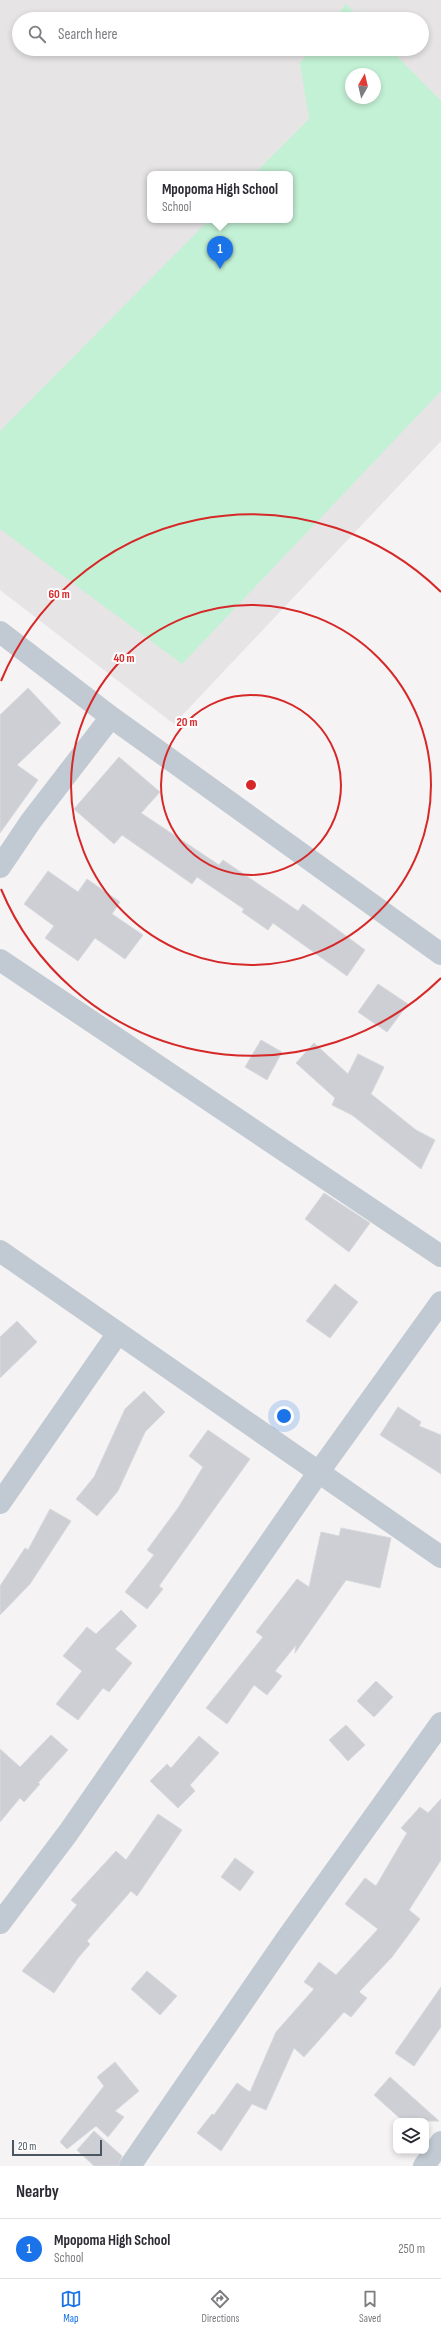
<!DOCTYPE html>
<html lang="en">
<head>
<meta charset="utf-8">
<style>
	:root { --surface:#fff; --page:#f2f2f3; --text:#2b2b33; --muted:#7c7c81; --line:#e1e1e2; --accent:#1a73e8 }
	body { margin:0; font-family:"Sofia Sans Condensed",sans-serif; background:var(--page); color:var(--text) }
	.controls { position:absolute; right:12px; bottom:12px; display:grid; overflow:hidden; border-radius:8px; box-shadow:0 2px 6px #0003 }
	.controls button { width:36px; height:36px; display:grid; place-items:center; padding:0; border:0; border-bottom:1px solid var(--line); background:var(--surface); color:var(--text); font:20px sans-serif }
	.compass { position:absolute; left:345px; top:68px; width:36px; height:36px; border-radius:50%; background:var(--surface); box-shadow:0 2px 6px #0003; rotate:8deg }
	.scale { position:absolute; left:12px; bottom:10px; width:90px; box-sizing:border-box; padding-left:4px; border:2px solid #4a5661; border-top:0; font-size:11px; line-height:14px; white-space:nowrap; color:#4a5661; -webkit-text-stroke:3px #fff; paint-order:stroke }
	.you { position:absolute; left:284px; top:1416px; width:14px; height:14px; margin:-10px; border:3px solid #fff; border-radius:50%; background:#1a73e8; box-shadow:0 0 0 6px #1a73e833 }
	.badge { display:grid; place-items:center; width:26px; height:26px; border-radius:50%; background:var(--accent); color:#fff; font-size:13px; font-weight:700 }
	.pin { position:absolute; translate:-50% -33px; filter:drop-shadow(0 1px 2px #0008) }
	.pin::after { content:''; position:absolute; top:21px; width:14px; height:12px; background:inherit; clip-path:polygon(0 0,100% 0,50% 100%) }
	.popup { position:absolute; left:147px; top:171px; width:146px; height:52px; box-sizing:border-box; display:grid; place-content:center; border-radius:8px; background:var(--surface); filter:drop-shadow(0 1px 3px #0005); font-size:13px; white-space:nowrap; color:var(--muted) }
	.popup b { font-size:15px; color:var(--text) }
	.popup::after { content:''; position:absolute; left:50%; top:100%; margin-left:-8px; border:8px solid transparent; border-top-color:var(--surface) }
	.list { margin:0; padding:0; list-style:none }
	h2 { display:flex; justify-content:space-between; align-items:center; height:52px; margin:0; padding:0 16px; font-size:17px }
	h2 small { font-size:13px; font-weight:400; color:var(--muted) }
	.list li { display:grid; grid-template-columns:26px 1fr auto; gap:12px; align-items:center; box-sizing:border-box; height:60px; padding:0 16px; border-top:1px solid var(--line) }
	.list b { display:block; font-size:15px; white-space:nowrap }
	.list p { margin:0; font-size:13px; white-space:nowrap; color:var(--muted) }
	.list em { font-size:13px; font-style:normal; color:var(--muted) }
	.icon { flex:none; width:22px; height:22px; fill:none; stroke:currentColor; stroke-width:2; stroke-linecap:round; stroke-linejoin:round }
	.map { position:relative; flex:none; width:441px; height:2166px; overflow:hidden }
	.search { position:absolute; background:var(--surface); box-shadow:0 2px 6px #0003; left:12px; right:12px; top:12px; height:44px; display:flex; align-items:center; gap:10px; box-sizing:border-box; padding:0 14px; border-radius:22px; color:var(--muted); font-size:15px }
	.sheet { height:112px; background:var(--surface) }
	nav { display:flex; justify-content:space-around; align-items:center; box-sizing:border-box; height:56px; border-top:1px solid var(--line); background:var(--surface); font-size:11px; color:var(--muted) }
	nav a { display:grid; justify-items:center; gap:2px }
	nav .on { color:var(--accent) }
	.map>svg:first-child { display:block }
	.education { fill:#e6e4e5; fill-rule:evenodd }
	.green { fill:#c3f1d5; fill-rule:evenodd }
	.building { fill:#cdcfd5; stroke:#d7d9de }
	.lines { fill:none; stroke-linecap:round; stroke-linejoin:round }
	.minor { stroke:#c1cad2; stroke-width:22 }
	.ring { fill:none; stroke:#d62828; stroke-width:2 }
	.centre { fill:#d62828; stroke:#fff; stroke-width:2 }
	.ring-label { font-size:12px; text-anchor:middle; font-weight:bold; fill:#d62828; stroke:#fff; stroke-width:4; stroke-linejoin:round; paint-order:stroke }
</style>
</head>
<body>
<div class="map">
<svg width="441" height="2166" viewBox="0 0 441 2166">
	<rect width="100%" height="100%" fill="#f5f3f3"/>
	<path class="education" d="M0 0H441V441L174 724 0 590ZM19 19H422V49H19ZM351 74H375V98H351ZM150 174H290V220H150Z"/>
	<path class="green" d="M346 4 360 19H334Z
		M311 49H390L441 101V391L182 664 0 529V431L209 220H290V174H254L309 119 300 63ZM351 74H375V98H351Z"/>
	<path class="building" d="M28 688 61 723 17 765 38 780 0 833V715Z
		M119 757 160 792 141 813 219 865 223 860 298 911 303 904 365 950 347 976 273 923 268 930 242 912 244 909 197 877 192 884 122 835 114 844 74 809Z
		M48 871 78 892 87 879 120 902 112 914 143 935 125 959 95 938 78 961 45 938 54 926 24 904Z
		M378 984 408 1004 387 1032 358 1012Z
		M261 1040 282 1052 267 1080 245 1067Z
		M314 1043 348 1074 358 1054 384 1067 371 1094 416 1130 435 1140 421 1169 352 1115 332 1105 335 1098 296 1063Z
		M324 1193 370 1223 349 1252 305 1219Z
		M335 1284 358 1302 330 1338 306 1321Z
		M17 1321 37 1342 0 1378V1337Z
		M144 1391 165 1412 145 1432 118 1491 97 1516 76 1499 94 1477 125 1409Z
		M398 1407 421 1422 419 1426 441 1435V1474L380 1435Z
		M208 1430 250 1459 159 1586 163 1589 147 1609 125 1592 154 1555 147 1550 178 1508 203 1467 189 1456Z
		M50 1509 71 1521 30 1584 0 1615V1586L25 1548 28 1550Z
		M341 1528 391 1538 380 1588 346 1580 295 1653 296 1645 275 1671 282 1676 267 1695 254 1685 227 1724 206 1708 263 1637 256 1632 297 1579 309 1587 321 1532 339 1536Z
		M121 1610 137 1626 115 1649 132 1663 109 1692 103 1688 78 1720 56 1704 82 1671 63 1656 87 1627 96 1634Z
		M376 1681 393 1697 374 1717 357 1701Z
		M346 1725 365 1745 348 1761 329 1740Z
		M51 1735 68 1750 38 1783 40 1784 24 1802 20 1798 0 1822V1749L20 1767Z
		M199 1736 219 1753 190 1785 195 1791 178 1808 150 1781 167 1764 171 1768Z
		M441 1799V1860L409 1910 420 1919 392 1957 359 1992 367 1998 351 2017 344 2012 304 2057 294 2048 266 2110 252 2104 221 2151 197 2133 212 2114 214 2115 237 2083 250 2092 276 2032 314 1989 304 1982 319 1962 336 1975 378 1929 345 1904 365 1878 376 1886 407 1833 401 1828 420 1807 428 1813Z
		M158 1814 182 1830 137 1896 131 1891 87 1941 90 1944 78 1958 54 1993 22 1971 77 1905 71 1900 116 1851 126 1860Z
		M235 1858 254 1872 240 1891 221 1877Z
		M147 1971 177 1996 160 2015 131 1989Z
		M441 1987V2027L414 2066 395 2053Z
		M115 2062 139 2091 115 2111 124 2117 108 2137 96 2126 67 2149 60 2142 104 2086 97 2077Z
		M390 2077 439 2121H403L374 2095Z
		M94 2131 122 2156 118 2166H94L77 2150Z"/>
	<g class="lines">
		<path class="minor" d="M0 632 111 717 441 954
			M0 867 31 821 111 717
			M0 960 441 1256
			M0 1251 441 1557
			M0 1503 118 1333
			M0 1923 68 1833 318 1473 441 1302
			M130 2166 287 1938 441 1723
			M424 2166 441 2142"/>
	</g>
	<g class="ring">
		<circle cx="251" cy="785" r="90"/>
		<circle cx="251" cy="785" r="180"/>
		<path d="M441 978A271 271 0 0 1 1 889M1 681A271 271 0 0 1 441 592"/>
	</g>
	<circle cx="251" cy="785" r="6" class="centre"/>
	<g class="ring-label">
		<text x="59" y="598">60 m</text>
		<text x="124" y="662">40 m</text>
		<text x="187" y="726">20 m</text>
	</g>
</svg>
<div class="controls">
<button><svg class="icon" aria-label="layers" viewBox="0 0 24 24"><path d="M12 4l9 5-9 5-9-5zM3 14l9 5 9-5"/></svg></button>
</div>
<svg class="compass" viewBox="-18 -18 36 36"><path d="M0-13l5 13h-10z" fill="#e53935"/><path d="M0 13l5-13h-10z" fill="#7c7c81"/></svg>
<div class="scale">20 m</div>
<div class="you"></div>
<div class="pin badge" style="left:220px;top:269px">1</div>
<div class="popup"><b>Mpopoma High School</b>School</div>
<div class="search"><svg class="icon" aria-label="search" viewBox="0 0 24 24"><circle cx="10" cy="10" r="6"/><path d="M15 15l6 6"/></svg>Search here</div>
</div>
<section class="sheet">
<h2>Nearby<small></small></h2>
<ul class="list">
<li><span class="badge">1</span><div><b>Mpopoma High School</b><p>School</p></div><em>250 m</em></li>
</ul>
</section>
<nav>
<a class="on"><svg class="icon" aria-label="map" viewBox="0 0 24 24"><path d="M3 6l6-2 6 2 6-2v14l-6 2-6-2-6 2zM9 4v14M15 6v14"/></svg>Map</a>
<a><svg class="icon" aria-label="directions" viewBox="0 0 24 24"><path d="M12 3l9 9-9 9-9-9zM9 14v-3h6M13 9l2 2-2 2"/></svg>Directions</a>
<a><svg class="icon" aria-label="saved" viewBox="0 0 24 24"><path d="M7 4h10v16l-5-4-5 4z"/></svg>Saved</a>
</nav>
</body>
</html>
